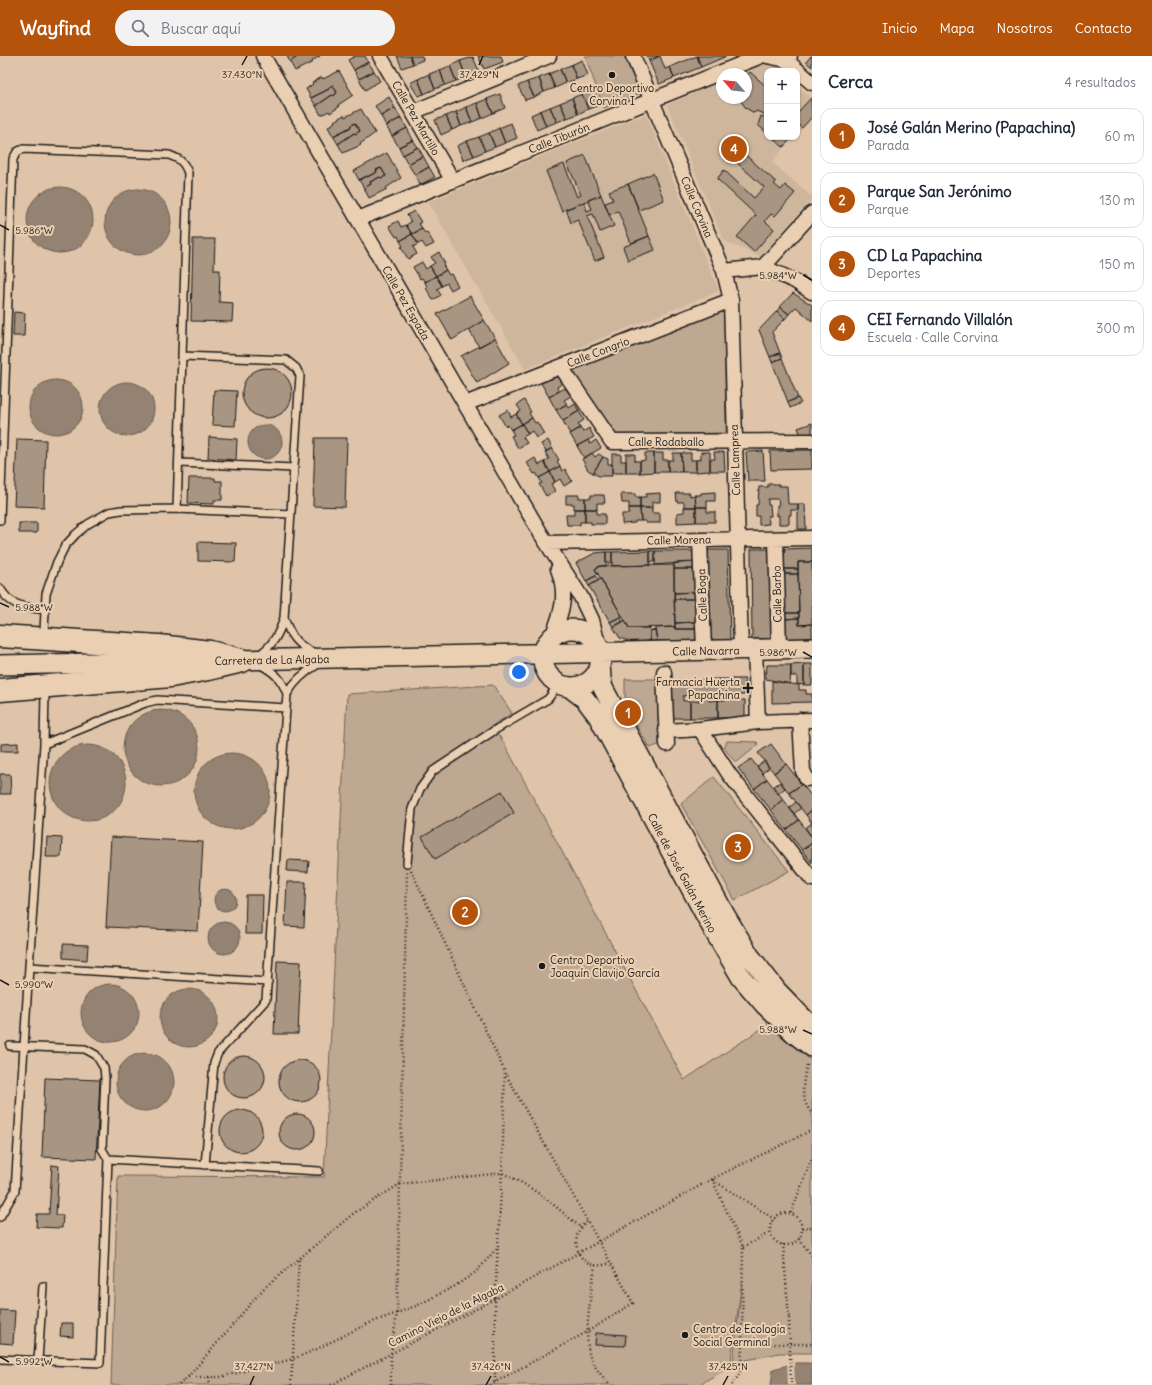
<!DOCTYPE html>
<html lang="es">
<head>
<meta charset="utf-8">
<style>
	:root { --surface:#fff; --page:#f2f2f3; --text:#1f2937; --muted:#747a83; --line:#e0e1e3; --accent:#b45309 }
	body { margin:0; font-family:Delius,sans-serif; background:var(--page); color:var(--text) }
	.controls { position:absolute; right:12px; top:12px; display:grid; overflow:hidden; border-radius:8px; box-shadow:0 1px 3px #0004 }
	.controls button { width:36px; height:36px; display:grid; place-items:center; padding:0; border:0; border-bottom:1px solid var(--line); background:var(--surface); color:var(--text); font:20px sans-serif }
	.compass { position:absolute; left:716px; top:12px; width:36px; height:36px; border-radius:50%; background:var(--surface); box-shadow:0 1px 3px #0004; rotate:298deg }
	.you { position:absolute; left:519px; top:616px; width:14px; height:14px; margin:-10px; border:3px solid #fff; border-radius:50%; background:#1a73e8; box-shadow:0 0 0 6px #1a73e833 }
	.badge { display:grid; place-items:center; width:26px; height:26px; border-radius:50%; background:var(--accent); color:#fff; font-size:13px; font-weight:700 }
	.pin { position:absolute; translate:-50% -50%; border:2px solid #fff; box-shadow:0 1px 4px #0006 }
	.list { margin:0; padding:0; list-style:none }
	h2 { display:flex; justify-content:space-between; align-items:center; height:52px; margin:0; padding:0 16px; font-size:17px }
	h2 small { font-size:13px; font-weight:400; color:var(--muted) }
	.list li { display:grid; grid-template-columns:26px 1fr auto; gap:12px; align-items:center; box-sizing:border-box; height:56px; margin:0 8px 8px; padding:0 8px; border:1px solid var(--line); border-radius:12px }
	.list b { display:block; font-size:15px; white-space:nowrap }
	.list p { margin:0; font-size:13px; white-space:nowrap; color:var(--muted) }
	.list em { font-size:13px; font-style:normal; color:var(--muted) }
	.icon { flex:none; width:22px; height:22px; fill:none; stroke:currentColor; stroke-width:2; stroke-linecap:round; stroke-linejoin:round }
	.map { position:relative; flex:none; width:812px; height:1329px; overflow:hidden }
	header { display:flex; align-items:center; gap:24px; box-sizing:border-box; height:56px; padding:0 20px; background:var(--accent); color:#fff }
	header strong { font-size:19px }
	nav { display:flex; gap:22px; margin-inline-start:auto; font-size:14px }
	.search { width:280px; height:36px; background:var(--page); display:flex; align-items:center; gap:10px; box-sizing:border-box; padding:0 14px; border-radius:22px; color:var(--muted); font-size:15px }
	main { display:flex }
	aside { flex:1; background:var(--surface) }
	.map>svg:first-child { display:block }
	.built { fill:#ceb69d }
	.green { fill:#bea892; stroke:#6d6257 }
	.water { fill:#948372; stroke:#645a50 }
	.pier { fill:#dfc4a9 }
	.building { fill:#a89582; stroke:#1c1c1c }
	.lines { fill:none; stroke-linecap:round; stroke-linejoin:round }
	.lane-casing { stroke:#1c1c1c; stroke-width:10 }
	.street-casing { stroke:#1c1c1c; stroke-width:17 }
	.secondary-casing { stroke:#1c1c1c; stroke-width:22 }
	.highway-casing { stroke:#1c1c1c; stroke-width:25 }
	.path { stroke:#1c1c1c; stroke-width:2.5; stroke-dasharray:1 3; stroke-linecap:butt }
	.lane { stroke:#ebcfb2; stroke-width:7 }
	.street { stroke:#ebcfb2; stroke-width:14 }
	.secondary { stroke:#ebcfb2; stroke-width:19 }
	.highway { stroke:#ebcfb2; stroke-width:22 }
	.path-bridge { stroke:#1c1c1c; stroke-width:2.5; stroke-dasharray:1 3; stroke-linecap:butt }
	.ticks { fill:none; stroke:#1c1c1c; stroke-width:1.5 }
	.poi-dot { fill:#1c1c1c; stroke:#ebcfb2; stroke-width:1.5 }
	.labels { text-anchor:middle; stroke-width:4; stroke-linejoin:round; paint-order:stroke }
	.poi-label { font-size:11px; fill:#1c1c1c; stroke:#ebcfb2; text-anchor:start }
	.street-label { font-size:11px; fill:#1c1c1c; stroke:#ebcfb2 }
	.ticks-label { font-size:10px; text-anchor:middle; fill:#1c1c1c; stroke:#ebcfb2; stroke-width:4; stroke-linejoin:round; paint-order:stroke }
</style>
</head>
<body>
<header>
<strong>Wayfind</strong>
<div class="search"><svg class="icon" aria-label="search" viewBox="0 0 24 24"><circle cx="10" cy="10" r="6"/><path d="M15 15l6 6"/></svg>Buscar aquí</div>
<nav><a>Inicio</a><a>Mapa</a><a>Nosotros</a><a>Contacto</a></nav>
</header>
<main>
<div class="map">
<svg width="812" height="1329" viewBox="0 0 812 1329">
	<rect width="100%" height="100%" fill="#dfc4a9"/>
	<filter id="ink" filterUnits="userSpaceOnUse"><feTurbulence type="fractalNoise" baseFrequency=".025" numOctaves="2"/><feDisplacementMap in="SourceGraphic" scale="8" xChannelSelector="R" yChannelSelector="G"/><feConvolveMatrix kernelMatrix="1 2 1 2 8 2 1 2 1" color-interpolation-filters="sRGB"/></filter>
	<g filter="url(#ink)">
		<path class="built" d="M767 8 774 9 781 15H767V81H794L772 106 812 141V143L760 201 724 185 667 49 722 25V42H746V18H738L750 14 755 11Z
			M797 29 812 43V61L797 78Z
			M646 58 719 235 525 313 428 146Z"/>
		<path class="green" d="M585 0H624L640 37 604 52Z
			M724 254 726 377 615 379 569 314Z
			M625 623H662L663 687 650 692 632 662 625 641Z
			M493 629 512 657 492 670 504 687 684 1024 767 969 812 1005V1297H779L733 1307 742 1226 730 1311 698 1329H111L118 1120 324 1121 347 638Z
			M727 685 757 686 758 689 736 707 724 692Z
			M714 721 789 815 735 844 681 748Z"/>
		<path class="water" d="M27 164a33 33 0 1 1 66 0a33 33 0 1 1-66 0Z
			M105 166a33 33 0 1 1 66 0a33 33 0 1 1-66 0Z
			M29 351a27 27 0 1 1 54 0a27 27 0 1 1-54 0Z
			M100 353a27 27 0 1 1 54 0a27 27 0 1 1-54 0Z
			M248 386a17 17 0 1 1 34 0a17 17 0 1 1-34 0Z
			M123 692a38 38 0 1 1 76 0a38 38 0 1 1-76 0Z
			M50 727a38 38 0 1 1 76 0a38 38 0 1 1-76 0Z
			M194 735a38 38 0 1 1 76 0a38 38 0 1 1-76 0Z
			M214 844a11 11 0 1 1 22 0a11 11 0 1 1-22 0Z
			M208 882a16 16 0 1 1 32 0a16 16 0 1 1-32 0Z
			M81 957a29 29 0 1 1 58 0a29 29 0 1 1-58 0Z
			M160 962a29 29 0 1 1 58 0a29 29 0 1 1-58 0Z
			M116 1026a29 29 0 1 1 58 0a29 29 0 1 1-58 0Z
			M796 1307H812V1329H771L773 1313Z"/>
		<path class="pier" d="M794 1305 795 1329H788L787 1307Z"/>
		<path class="building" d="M287 0H297V1L290 6Z
			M297 0H320L312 5 313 6 295 15 290 6 297 1Z
			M355 0H365L368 6 354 14 348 4Z
			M397 0H410L413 8 402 12Z
			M410 0H422L423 4 413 8Z
			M478 0H501L503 6 484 13Z
			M647 0H659L649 5Z
			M660 0 665 13 670 11 674 22 659 28 649 5Z
			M697 0 701 11 674 22 670 11Z
			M697 0H727L701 11Z
			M811 0H812V11L806 6Z
			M473 1 479 15 466 21 460 5Z
			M582 4 588 19 577 23 571 9Z
			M460 5 466 21 456 25 450 10Z
			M368 6 374 15 359 23 354 14Z
			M571 9 577 23 566 27 560 13Z
			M450 10 456 25 445 29 440 14Z
			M560 13 566 27 555 32 549 18Z
			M440 14 445 29 435 33 429 18Z
			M339 15 353 39 338 49 339 51 330 57 329 55 321 59 316 50 332 39 333 40 337 37 333 29 328 32 329 33 311 42 306 33 313 28 312 27 322 21 323 23Z
			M374 15 380 25 365 34 359 23Z
			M750 16 767 31V59L756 55 754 57 746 52 740 44 741 42H746V20Z
			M429 18 435 33 424 38 418 23Z
			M549 18 555 32 544 36 539 22Z
			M539 22 544 36 534 41 527 26Z
			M418 23 424 38 418 40 410 27Z
			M527 26 534 41 525 44 518 30Z
			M333 29 337 37 333 40 332 39 316 50 311 42 329 33 328 32Z
			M594 34 600 49 588 53 582 38Z
			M500 38 505 52 493 57 487 43Z
			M582 38 588 53 578 58 572 42Z
			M389 41 395 52 381 60 375 50Z
			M572 42 578 58 567 62 560 47Z
			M811 42 812 61 802 72 797 68V57Z
			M487 43 493 57 482 62 477 47Z
			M477 47 482 62 472 66 466 51Z
			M560 47 567 62 557 66 550 51Z
			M466 51 472 66 461 70 456 56Z
			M550 51 557 66 546 70 540 55Z
			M395 52 401 62 386 70 381 60Z
			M361 53 375 77 360 88 361 89 343 97 338 88 354 77 355 78 360 75 355 67 350 70 351 71 333 80 328 71 335 66 334 65 344 59 345 61Z
			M540 55 546 70 537 74 531 59Z
			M456 56 461 70 452 74 446 60Z
			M446 60 452 74 441 79 435 64Z
			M761 60 767 62V77L758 69Z
			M401 62 407 72 392 80 386 70Z
			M355 67 360 75 355 78 354 77 338 88 333 80 351 71 350 70Z
			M511 67 517 82 505 87 499 72Z
			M407 72 413 84 399 91 392 80Z
			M499 72 505 87 495 91 489 77Z
			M489 77 495 91 485 95 479 81Z
			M479 81 485 95 474 100 467 85Z
			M772 81H793L783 91Z
			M413 84 418 91 403 99 399 91Z
			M467 85 474 100 463 104 457 90Z
			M418 91 423 100 408 108 403 99Z
			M741 95 776 126 774 128 781 134 785 129 795 137 775 160 771 158 765 165 774 173 754 196 737 181 756 159 717 123 724 114 754 142 764 131 734 104Z
			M387 97 401 122 386 132 387 133 369 142 364 132 371 128 370 126 380 121 381 122 386 120 381 112 376 114 377 116 367 121V120L359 124 354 115Z
			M585 99 601 139 562 155 546 115 564 108 577 141 581 139 567 107Z
			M423 100 429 111 415 119 408 108Z
			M429 111 435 121 420 129 415 119Z
			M381 112 386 120 381 122 380 121 370 126 371 128 364 132 359 124 367 120V121L377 116 376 114Z
			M653 117 664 144 639 154 628 128Z
			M628 128 649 180 631 187 618 155 609 159 605 147 613 144 609 135Z
			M601 139 614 170 600 176 593 158 587 160 604 201 595 205 578 164 571 167 566 153 584 146 587 155 592 153 588 144Z
			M414 155 421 166 419 167 422 173 412 178 406 169 411 166 407 159Z
			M398 165 401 171 406 169 412 178 400 185 398 180 396 181 389 170Z
			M422 173 425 177 427 176 434 188 426 192 422 186 418 188 412 178Z
			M412 178 418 188 413 191 417 198 408 203 401 191 403 190 400 185Z
			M649 180 655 194 628 204 623 191Z
			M193 183H215L214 214H220L219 246 233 247 232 266 191 265Z
			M439 196 445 208 443 209 446 214 436 220 430 210 435 207 431 201Z
			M422 206 426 213 430 210 436 220 425 226 422 222 420 223 413 211Z
			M446 214 449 219 451 218 458 230 451 234 447 227 442 230 436 220Z
			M436 220 442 230 437 233 441 239 433 244 426 232 427 231 425 226Z
			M793 237 812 249V265L796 251 789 258 780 251Z
			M470 240 484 264 452 284 437 258Z
			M780 251 789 258 785 263 777 255Z
			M777 255 785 263 772 276 780 297 770 301 759 274Z
			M14 256 25 257 24 280H13Z
			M484 264 495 282 479 291 469 274Z
			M495 282 509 307 477 327 461 300Z
			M780 297 782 302 772 306 770 301Z
			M782 302 798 342 788 346 772 306Z
			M242 337a25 25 0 1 1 50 0a25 25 0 1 1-50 0Z
			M559 320 563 327 557 331 559 335 549 341 541 327Z
			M565 332 571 340 564 344 567 348 556 354 549 341Z
			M214 334 237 335 235 370 212 369Z
			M798 342 801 347 790 352 788 346Z
			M524 344 531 356 529 357 532 362 522 368 516 358 521 355 517 349Z
			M567 348 569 352 575 348 579 355 563 365 556 354Z
			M508 354 511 361 516 358 522 368 511 374 508 369 506 371 499 359Z
			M579 355 584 364 578 368 580 372 570 378 563 365Z
			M532 362 535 367 537 366 544 378 536 382 532 375 528 378 522 368Z
			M812 367V379H801L798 372Z
			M522 368 528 378 523 381 527 387 518 392 511 380 514 379 511 374Z
			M580 372 583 376 589 372 594 381 577 390 570 378Z
			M209 381 237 383 236 404 208 402Z
			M315 382H347L345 451 313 450Z
			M17 383 46 384 44 451 14 450Z
			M548 384 552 392 546 396 541 388Z
			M588 384 590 388 596 384 601 392 584 402 577 390Z
			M552 392 559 404 557 405 560 410 550 416 544 406 549 403 545 396Z
			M806 394H812V413L771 414 770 395Z
			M763 395 765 425H748L746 396Z
			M701 396H710V415L696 416V404L701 403Z
			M714 396H724L725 415H710V403H715Z
			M592 397 595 401 599 398 603 401 593 417 588 414 582 403Z
			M645 397H654V416L640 417V405L645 404Z
			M654 397H663V404H668V416H654Z
			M673 397H681L682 416H668V404H673Z
			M681 397H691V404H696V416H682Z
			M612 398H621V405H626V417H612Z
			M626 398H635V405H640V417H626Z
			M603 401 608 403V408H612V420H599L593 417Z
			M535 402 539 409 544 406 550 416 539 422 536 417 534 418 527 407Z
			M560 410 562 415 565 413 572 425 564 430 560 423 555 426 550 416Z
			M550 416 555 426 551 428 555 435 546 440 539 428 542 427 539 422Z
			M189 422H215V425H222V444H214V448L188 447Z
			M768 428H779V430H787L788 448H798V454H791V459H789V468H779V459L777 460V449H779L778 443H768V449H770L771 460H768L769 468 759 469V460H756V449H758L759 431H768Z
			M715 436V445H707V451H696L695 439H701V437Z
			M660 437V446H652V452H640V441H646V438Z
			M676 437H690V440L695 439 696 451H684V446H677Z
			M621 438H635V441H640V452H629V447H622Z
			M566 439H579V442H585V453H574V448H566Z
			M591 439H604L605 447H597V453H585V442H591Z
			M798 448H805L806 473H798Z
			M684 451H696V466L677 467V457L684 456Z
			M696 451H707V456H715V466H696Z
			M629 452H640L641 465H635V467L622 468V458H629Z
			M640 452H652V457H660V467H646V465H641Z
			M574 453H585V466H580V469H567L566 459H574Z
			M585 453H597V458H605V468H591V466H585Z
			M19 467H37V477H19Z
			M198 486 236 487 235 506 198 505Z
			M812 492V506H798V513H784V493Z
			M751 493H770L772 583H752Z
			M708 494H728L730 584H710Z
			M650 495H655V506H650Z
			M650 495V509L612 510V496Z
			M655 495H694V506L655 509Z
			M606 496V510H600L595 513 598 518 586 525 576 507 595 497Z
			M606 496H612V507H606Z
			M694 506V513H674V507Z
			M798 506H812V568L799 569Z
			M674 509 675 571 629 572 595 513 600 510Z
			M674 513H694L695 536 674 537Z
			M784 513H798V518H784Z
			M784 518H798L799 557H785Z
			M596 520 599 524 589 530 586 525Z
			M601 523 622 560 610 566 589 530Z
			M695 536V543H674V537Z
			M674 543H695L696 566 675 567Z
			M785 557H799V562L785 563Z
			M620 561 623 566 613 571 610 566Z
			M799 562V569L812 568V582L785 583V563Z
			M625 564 629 572H650V585L631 586 620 582 613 571Z
			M696 566V573H675V567Z
			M675 571V573H696V585H657L655 572Z
			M655 574 657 585H650V575Z
			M804 608V629L797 628V620H791V609Z
			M804 608H812V629H804Z
			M767 609H791L790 628 766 623Z
			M718 623H745V639H735V644H745V661L718 662V644H726V639H718Z
			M718 623V639H709V645L718 644V662H690V645H699V639H690V624Z
			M666 624H690V639L683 640V645H690V662H667L666 645H672V640H666Z
			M772 625 799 629V634H806V638H812V646L772 647Z
			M18 687V695H1V688Z
			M771 688 786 708 774 717 758 697Z
			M751 703 767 723 754 733 738 712Z
			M764 705 769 712 762 717 757 711Z
			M786 708 802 728 789 737 774 717Z
			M0 718H10L11 738H0Z
			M767 723 783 743 771 754 754 733Z
			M780 726 785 732 778 738 773 731Z
			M802 728 812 741V754L806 759 789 737Z
			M502 735 514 757 435 803 422 781Z
			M783 743 799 764 786 774 771 754Z
			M796 746 801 752 794 758 789 752Z
			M812 754V767L806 759Z
			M799 764 812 781V787L802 794 786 774Z
			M812 767V778L810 779 805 772Z
			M47 781 62 782 61 801H46Z
			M111 781 203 786 198 875 106 871Z
			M812 787V807L802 794Z
			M288 804 309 805 308 816 287 815Z
			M287 826H306L304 871 285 870Z
			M246 839H263L262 878H245Z
			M63 888 88 889 87 904 63 902Z
			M277 905 301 906 298 978H274Z
			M223 1021a21 21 0 1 1 42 0a21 21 0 1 1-42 0Z
			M279 1025a21 21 0 1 1 42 0a21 21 0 1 1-42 0Z
			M45 1022 100 1024 96 1103 42 1101Z
			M220 1075a21 21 0 1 1 42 0a21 21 0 1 1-42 0Z
			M279 1076a18 18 0 1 1 36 0a18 18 0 1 1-36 0Z
			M52 1109 59 1110 56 1159H63L62 1172 36 1171 37 1158H49Z
			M0 1254 15 1255 13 1288 0 1287Z
			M61 1267H73V1281L60 1280Z
			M596 1277 626 1279 625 1290 595 1289Z"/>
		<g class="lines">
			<defs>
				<path id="lane" d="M182 300 286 304 296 312 300 320 284 562C279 578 273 589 259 599
					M179 407 294 412
					M0 464 13 103 17 96 23 93 169 99C180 103 184 106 188 117L177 453
					M0 532C10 551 26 551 45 554
					M284 562C291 581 296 589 315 597
					M44 575 46 538 57 506 65 490 76 478 88 468 109 456 121 454 177 453 291 458
					M287 638C295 624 306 615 320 607
					M44 688 145 647 157 644 286 652
					M407 807 412 753 420 733 433 715 495 674 548 643 559 628
					M29 911 268 926
					M108 1103 319 1115
					M205 1109 214 1007 218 997 266 944 287 638C282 623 274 616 261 609
					M0 1161 15 1135 29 911 44 688 45 636
					M0 1303 100 1307 108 1103 102 1093 105 1022 104 1012 96 999 85 993 10 990
					M38 1305 43 1230"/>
				<path id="street" d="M263 0 465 348 541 478 581 541 592 564 598 589
					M380 0 453 125
					M633 0 724 215 763 211 795 225 812 236
					M767 0 786 4 790 0
					M786 4 812 27
					M413 56 549 0
					M358 163 761 0
					M763 211 812 157
					M724 215 731 244 741 594
					M561 311 612 386 812 385
					M465 348 731 244
					M776 483 779 593
					M700 484 704 595
					M547 487 812 482
					M552 581C562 556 568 539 558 513
					M755 594 758 666
					M664 616 667 688
					M800 664 803 715 807 723
					M700 673 729 718 812 823
					M666 675 700 673 758 666 812 664"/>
				<path id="secondary" d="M543 602a29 29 0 1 1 58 0a29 29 0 1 1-58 0Z
					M600 608 601 623 603 632 725 859 749 899 777 935 805 964 812 969
					M0 609 812 592
					M569 631 585 643 598 660 714 875 741 921 765 949 795 978 812 991"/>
				<path id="highway" d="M0 580 159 590 210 596 241 604
					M0 634 171 620 208 613 242 605"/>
			</defs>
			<use href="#lane" class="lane-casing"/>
			<use href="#street" class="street-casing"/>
			<use href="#secondary" class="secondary-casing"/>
			<use href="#highway" class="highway-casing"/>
			<path class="path" d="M411 814 505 1016 502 1117 495 1243V1329
				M807 1009C803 1025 799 1043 812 1057
				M712 1123 743 1191 742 1288
				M713 1124 774 1163
				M791 1157 812 1102
				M770 1173a16 16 0 1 1 32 0a16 16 0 1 1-32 0Z
				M587 1166C570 1176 574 1205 594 1209 600 1210 605 1209 610 1207
				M802 1172 812 1171
				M799 1183 812 1200
				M783 1188 789 1262
				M743 1191 771 1176
				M595 1209C592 1233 583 1279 590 1301 593 1310 604 1322 610 1329
				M188 1321H220L293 1303 315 1294 367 1268 416 1250 455 1230 476 1216 498 1191
				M209 1321 210 1329
				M179 1329 188 1321 264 1232 354 1157 400 1128 502 1117C533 1130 557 1151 581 1172
				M291 1329 299 1204
				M331 1329 495 1243 712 1123 812 1074
				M391 1329V1297L397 1257 407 816
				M490 1329 587 1276 633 1247 505 1017
				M732 1329 741 1316 742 1288H812"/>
			<use href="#lane" class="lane"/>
			<use href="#street" class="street"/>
			<use href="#secondary" class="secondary"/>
			<use href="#highway" class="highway"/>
			<path class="path-bridge" d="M789 1262 791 1329"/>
		</g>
	</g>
	<path class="ticks" d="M242 9 247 0M479 9 483 0M0 169 9 174M803 219 812 224M0 547 9 551M803 596 812 601M0 924 9 929M803 974 812 978M0 1301 9 1306M250 1329 254 1320M486 1329 491 1320M723 1329 728 1320"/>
	<g class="poi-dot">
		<circle cx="612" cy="19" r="4"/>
		<path d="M746 626h4v4h4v4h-4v4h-4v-4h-4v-4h4z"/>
		<circle cx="542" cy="910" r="4"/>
		<circle cx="685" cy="1279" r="4"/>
	</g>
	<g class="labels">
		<g class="poi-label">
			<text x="612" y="36" text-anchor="middle">Centro Deportivo<tspan x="612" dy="13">Corvina I</tspan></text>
			<text x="740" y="630" text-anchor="end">Farmacia Huerta<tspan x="740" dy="13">Papachina</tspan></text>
			<text x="550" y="908">Centro Deportivo<tspan x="550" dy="13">Joaquín Clavijo García</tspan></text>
			<text x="693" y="1277">Centro de Ecología<tspan x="693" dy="13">Social Germinal</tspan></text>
		</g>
		<g class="street-label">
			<text transform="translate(416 62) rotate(60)" y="4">Calle Pez Martillo</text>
			<text transform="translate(559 82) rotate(-22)" y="4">Calle Tiburón</text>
			<text transform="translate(697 151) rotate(67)" y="4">Calle Corvina</text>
			<text transform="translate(406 247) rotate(60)" y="4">Calle Pez Espada</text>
			<text transform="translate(598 296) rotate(-21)" y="4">Calle Congrio</text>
			<text x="666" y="390">Calle Rodaballo</text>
			<text transform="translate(735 404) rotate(-92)" y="4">Calle Lamprea</text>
			<text transform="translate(679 484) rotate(-1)" y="4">Calle Morena</text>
			<text transform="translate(777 538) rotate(-91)" y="4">Calle Barbo</text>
			<text transform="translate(702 539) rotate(-92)" y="4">Calle Boga</text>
			<text transform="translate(706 595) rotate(-1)" y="4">Calle Navarra</text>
			<text transform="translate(272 604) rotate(-1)" y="4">Carretera de La Algaba</text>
			<text transform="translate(682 817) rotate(62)" y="4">Calle de José Galán Merino</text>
			<text transform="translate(446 1259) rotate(-27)" y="4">Camino Viejo de la Algaba</text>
		</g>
	</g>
	<g class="ticks-label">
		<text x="242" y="22">37.430°N</text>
		<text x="479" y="22">37.429°N</text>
		<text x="34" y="178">5.986°W</text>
		<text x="778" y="223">5.984°W</text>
		<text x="34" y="555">5.988°W</text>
		<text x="778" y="600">5.986°W</text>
		<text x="34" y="932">5.990°W</text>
		<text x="778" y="977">5.988°W</text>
		<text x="34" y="1309">5.992°W</text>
		<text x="254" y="1314">37.427°N</text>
		<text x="491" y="1314">37.426°N</text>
		<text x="728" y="1314">37.425°N</text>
	</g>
</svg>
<div class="controls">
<button>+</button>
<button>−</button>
</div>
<svg class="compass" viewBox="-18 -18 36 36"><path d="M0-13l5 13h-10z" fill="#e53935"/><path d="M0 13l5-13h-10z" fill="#747a83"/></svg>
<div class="you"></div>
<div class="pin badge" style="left:628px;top:657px">1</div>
<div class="pin badge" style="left:465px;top:856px">2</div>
<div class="pin badge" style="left:738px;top:791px">3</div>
<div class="pin badge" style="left:734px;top:93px">4</div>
</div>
<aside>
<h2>Cerca<small>4 resultados</small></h2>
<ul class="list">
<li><span class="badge">1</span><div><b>José Galán Merino (Papachina)</b><p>Parada</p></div><em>60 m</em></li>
<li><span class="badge">2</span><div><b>Parque San Jerónimo</b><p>Parque</p></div><em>130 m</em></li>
<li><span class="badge">3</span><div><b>CD La Papachina</b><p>Deportes</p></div><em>150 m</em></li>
<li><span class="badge">4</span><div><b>CEI Fernando Villalón</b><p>Escuela · Calle Corvina</p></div><em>300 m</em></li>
</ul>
</aside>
</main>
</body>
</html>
